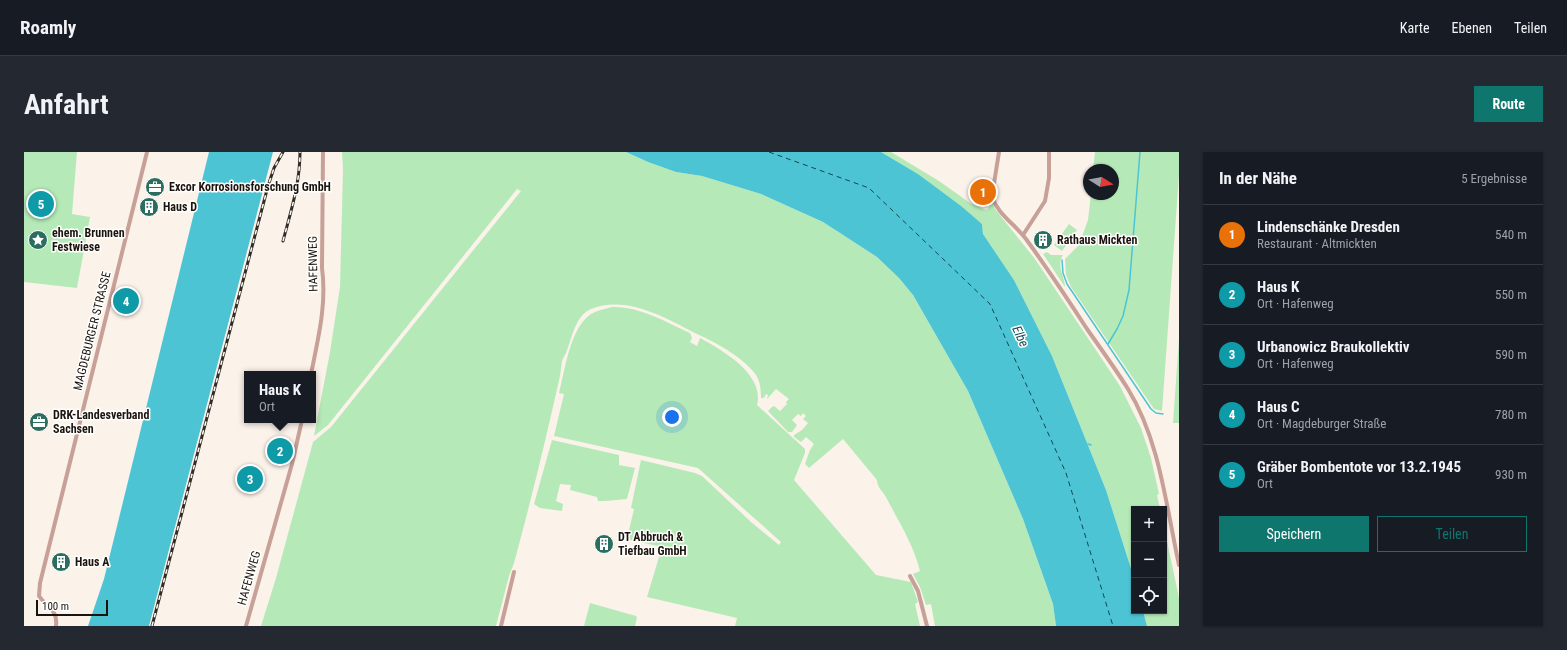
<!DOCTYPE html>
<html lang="de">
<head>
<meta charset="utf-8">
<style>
	:root { --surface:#171b24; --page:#242831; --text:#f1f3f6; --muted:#9ea1a6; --line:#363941; --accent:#0f766e }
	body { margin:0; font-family:"Roboto Condensed",sans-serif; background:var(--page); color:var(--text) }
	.controls { position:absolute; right:12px; bottom:12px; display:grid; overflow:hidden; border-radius:0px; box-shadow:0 1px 3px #0004 }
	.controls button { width:36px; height:36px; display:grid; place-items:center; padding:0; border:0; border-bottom:1px solid var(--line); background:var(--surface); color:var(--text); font:20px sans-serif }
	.compass { position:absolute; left:1059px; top:12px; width:36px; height:36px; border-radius:50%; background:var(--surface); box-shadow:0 1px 3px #0004; rotate:101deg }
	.scale { position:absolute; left:12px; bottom:10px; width:72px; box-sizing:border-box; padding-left:4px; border:2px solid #1b140d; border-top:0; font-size:11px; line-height:14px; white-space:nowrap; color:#1b140d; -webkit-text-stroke:3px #fff; paint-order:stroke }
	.you { position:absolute; left:648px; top:265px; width:14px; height:14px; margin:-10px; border:3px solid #fff; border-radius:50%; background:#1a73e8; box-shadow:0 0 0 6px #1a73e833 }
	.badge { display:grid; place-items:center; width:26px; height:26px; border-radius:50%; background:var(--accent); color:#fff; font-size:13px; font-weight:700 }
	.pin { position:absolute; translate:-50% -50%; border:2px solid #fff; box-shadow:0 1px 4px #0006 }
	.popup { position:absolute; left:220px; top:219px; width:72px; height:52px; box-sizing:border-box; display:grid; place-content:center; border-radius:0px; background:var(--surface); filter:drop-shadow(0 1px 3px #0005); font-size:13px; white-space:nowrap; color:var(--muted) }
	.popup b { font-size:15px; color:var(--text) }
	.popup::after { content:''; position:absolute; left:50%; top:100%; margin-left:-8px; border:8px solid transparent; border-top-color:var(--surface) }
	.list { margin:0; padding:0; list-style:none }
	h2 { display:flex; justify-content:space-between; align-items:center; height:52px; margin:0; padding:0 16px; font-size:17px }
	h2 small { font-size:13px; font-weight:400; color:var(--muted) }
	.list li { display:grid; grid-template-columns:26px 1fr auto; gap:12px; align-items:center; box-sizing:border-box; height:60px; padding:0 16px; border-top:1px solid var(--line) }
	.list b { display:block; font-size:15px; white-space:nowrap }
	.list p { margin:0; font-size:13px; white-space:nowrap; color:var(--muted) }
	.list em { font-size:13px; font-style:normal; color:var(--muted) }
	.actions { display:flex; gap:8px; padding:12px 16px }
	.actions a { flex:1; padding:9px 0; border:1px solid var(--accent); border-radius:0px; text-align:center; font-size:14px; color:var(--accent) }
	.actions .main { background:var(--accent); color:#fff }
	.icon { flex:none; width:22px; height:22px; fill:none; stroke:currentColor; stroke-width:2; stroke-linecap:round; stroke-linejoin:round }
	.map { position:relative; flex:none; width:1155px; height:474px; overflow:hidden; border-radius:0px }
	header { display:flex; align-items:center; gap:24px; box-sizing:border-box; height:56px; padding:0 20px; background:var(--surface); border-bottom:1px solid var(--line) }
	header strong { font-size:19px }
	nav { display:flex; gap:22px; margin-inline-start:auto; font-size:14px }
	.intro { display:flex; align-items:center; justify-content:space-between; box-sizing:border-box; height:96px; padding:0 24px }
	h1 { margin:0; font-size:28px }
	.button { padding:10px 18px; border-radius:0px; background:var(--accent); color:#fff; font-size:14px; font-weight:700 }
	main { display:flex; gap:24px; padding:0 24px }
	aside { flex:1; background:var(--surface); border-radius:0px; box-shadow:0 1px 3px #0004 }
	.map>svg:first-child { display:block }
	.green { fill:#b5eab8 }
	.water { fill:#4dc4d4 }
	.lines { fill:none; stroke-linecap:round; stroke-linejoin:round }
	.stream { stroke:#4dc4d4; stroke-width:1.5 }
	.ferry { stroke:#12474e; stroke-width:1; stroke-dasharray:5 4; stroke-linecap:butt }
	.minor { stroke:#c7a098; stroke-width:4 }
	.rail-casing { stroke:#332c25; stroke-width:3 }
	.rail { stroke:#fff; stroke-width:1.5; stroke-dasharray:4.5; stroke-linecap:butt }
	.labels { text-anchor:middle; stroke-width:3; stroke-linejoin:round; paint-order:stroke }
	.poi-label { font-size:12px; font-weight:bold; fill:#1b140d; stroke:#fff; text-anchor:start }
	.street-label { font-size:12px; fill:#1b140d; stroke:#fff }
	.water-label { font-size:13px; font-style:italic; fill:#12474e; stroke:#fff }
</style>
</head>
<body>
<header>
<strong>Roamly</strong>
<nav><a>Karte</a><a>Ebenen</a><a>Teilen</a></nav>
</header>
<div class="intro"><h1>Anfahrt</h1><a class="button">Route</a></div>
<main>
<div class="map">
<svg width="1155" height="474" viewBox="0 0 1155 474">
	<rect width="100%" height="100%" fill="#fbf2ea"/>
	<path class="green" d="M0 0H53L48 62 66 65 53 136 0 130Z
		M318 0H602L624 10 652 20 678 24 737 42 799 70 853 105 875 126 889 143 944 239 999 367 1029 452 1032 474H911L907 452 902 453 896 435 889 422 896 419C890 394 875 370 863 347 860 340 853 336 853 328L819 287 785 316 781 312 786 298 790 292 782 285 777 290 770 285V283L778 278 784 271 779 267 782 264 779 261 777 264 774 262 768 268 773 273 768 280H764L744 259 748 255 750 254 756 259 763 252 762 250 765 247 752 237 743 247 744 243 742 242 740 246H737C737 238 736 229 732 223 720 206 693 191 675 183 644 167 603 142 567 157 551 164 548 186 542 201 541 203 539 206 538 209 537 214 537 219 536 224 522 286 507 349 490 411L485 424 472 474H237L252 426 289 290 307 275 497 39 493 37 304 273 290 284 306 200 316 135 319 17Z
		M857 0H867L915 29 946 51 962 58 964 57 968 48 971 57 1011 107 1096 234 1117 276 1127 306 1135 342 1133 343 1136 357H1110V426L1082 338 1028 204 990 128 959 82 958 72 894 22Z
		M1071 0H1155V23L1138 259 1130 257 1047 135 1042 123 1041 107 1055 93 1064 68 1067 42H1089V18H1069Z
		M1045 72 1053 78 1038 99 1030 93Z
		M1023 100 1027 103H1039C1032 113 1041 125 1041 135L1019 102Z
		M588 155C615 154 642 170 666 181L668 186 666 190 673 194 676 186C698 198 741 222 733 253L781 297V301L770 328 852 423 887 430 894 450 891 452 896 474H711L713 466 623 445 638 395 603 387 610 357 607 356 617 308 671 321 678 324 727 370 755 393 757 390 674 316 530 284 540 242 535 241C541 218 546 176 567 162 574 158 581 157 588 155Z
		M1155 187V271H1149Z
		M528 288 595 303V313L611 316 603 347 581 349H574L573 345 546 338 547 333 536 332 532 349 539 352 538 359 516 356 510 352Z
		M1140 375 1155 446V474H1123L1119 459H1140Z
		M566 451 612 464 613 466 611 474H560Z"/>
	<path class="water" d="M185 0H249L125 474H64L80 427Z
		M602 0H857L894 22 937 54 958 72 959 82 990 128 1028 204 1082 338 1110 426V459H1119L1123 474H1032L1029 452 999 367 944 239 889 143 875 126 853 105 799 70 737 42 678 24 652 20 624 10Z"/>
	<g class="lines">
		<path class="stream" d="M1038 108 1039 121 1043 132 1127 257 1132 261 1139 262
			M1084 192 1093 177 1099 164 1105 138 1116 0
			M1064 292 1067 293"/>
		<path class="ferry" d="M745 0 845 36 966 152 1042 321 1089 474"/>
		<path class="minor" d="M975 0 968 44C973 62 991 72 1002 87 1023 116 1043 146 1063 177 1077 197 1091 216 1104 237 1136 289 1142 354 1155 413
			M999 83 1021 49 1025 26V0
			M287 222C294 187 303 152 298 116L299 0
			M886 424 894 439 903 474
			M32 474C34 457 23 456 15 444L16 431 123 0
			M222 474 268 312 278 268
			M477 474 490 420"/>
		<defs>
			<path id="rail" d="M259 89C267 59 276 31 276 0
				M128 474 244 34 250 16 259 0"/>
		</defs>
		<use href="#rail" class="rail-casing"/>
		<use href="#rail" class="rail"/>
	</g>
	<defs>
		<symbol id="office-disc" viewBox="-11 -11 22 22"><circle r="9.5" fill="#2b6e5f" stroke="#fff"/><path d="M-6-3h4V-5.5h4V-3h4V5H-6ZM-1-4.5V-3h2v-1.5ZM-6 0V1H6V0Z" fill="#fff"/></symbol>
		<symbol id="building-disc" viewBox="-11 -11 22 22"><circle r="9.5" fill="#2b6e5f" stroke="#fff"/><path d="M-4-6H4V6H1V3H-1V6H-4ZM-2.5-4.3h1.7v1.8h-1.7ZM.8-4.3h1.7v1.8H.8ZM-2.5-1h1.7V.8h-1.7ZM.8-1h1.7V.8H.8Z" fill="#fff"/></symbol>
		<symbol id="sight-disc" viewBox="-11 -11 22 22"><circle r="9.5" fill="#2b6e5f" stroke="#fff"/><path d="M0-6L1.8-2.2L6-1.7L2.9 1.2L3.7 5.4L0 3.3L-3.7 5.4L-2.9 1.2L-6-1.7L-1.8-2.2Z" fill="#fff"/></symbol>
	</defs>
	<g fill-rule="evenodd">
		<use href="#office-disc" x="120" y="24" width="22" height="22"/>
		<use href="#building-disc" x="114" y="44" width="22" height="22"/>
		<use href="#sight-disc" x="3" y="77" width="22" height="22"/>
		<use href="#building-disc" x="1008" y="77" width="22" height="22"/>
		<use href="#office-disc" x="4" y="259" width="22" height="22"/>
		<use href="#building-disc" x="569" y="381" width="22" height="22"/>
		<use href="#building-disc" x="26" y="399" width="22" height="22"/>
	</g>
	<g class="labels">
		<g class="poi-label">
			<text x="145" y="39">Excor Korrosionsforschung GmbH</text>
			<text x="139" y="59">Haus D</text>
			<text x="28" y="85">ehem. Brunnen<tspan x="28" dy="14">Festwiese</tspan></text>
			<text x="1033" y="92">Rathaus Mickten</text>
			<text x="29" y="267">DRK-Landesverband<tspan x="29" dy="14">Sachsen</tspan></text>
			<text x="594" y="389">DT Abbruch &amp;<tspan x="594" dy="14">Tiefbau GmbH</tspan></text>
			<text x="51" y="414">Haus A</text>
		</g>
		<g class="street-label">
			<text transform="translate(289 112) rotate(-91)" y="4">HAFENWEG</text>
			<text transform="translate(68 179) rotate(-76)" y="4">MAGDEBURGER STRASSE</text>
			<text transform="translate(225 426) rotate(-74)" y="4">HAFENWEG</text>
		</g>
		<g class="water-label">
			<text transform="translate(997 184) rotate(65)" y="5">Elbe</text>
		</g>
	</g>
</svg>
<div class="controls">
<button>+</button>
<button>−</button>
<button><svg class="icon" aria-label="locate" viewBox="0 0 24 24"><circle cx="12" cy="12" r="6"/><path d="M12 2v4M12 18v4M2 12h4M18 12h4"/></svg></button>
</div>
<svg class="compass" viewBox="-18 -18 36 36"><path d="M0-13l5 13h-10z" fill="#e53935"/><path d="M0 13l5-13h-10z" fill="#9ea1a6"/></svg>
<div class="scale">100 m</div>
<div class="you"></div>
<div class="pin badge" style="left:959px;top:40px;background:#e8710a">1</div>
<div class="pin badge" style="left:256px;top:299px;background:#0f9aa8">2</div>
<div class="popup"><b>Haus K</b>Ort</div>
<div class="pin badge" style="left:226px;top:327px;background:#0f9aa8">3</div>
<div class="pin badge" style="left:102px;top:149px;background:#0f9aa8">4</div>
<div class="pin badge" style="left:17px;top:52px;background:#0f9aa8">5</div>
</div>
<aside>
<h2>In der Nähe<small>5 Ergebnisse</small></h2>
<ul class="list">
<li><span class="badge" style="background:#e8710a">1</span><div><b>Lindenschänke Dresden</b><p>Restaurant · Altmickten</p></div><em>540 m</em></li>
<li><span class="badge" style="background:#0f9aa8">2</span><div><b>Haus K</b><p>Ort · Hafenweg</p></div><em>550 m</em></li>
<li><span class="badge" style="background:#0f9aa8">3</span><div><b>Urbanowicz Braukollektiv</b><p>Ort · Hafenweg</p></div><em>590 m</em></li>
<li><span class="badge" style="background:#0f9aa8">4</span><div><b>Haus C</b><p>Ort · Magdeburger Straße</p></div><em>780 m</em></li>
<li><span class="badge" style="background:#0f9aa8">5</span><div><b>Gräber Bombentote vor 13.2.1945</b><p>Ort</p></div><em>930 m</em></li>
</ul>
<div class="actions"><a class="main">Speichern</a><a>Teilen</a></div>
</aside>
</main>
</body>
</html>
